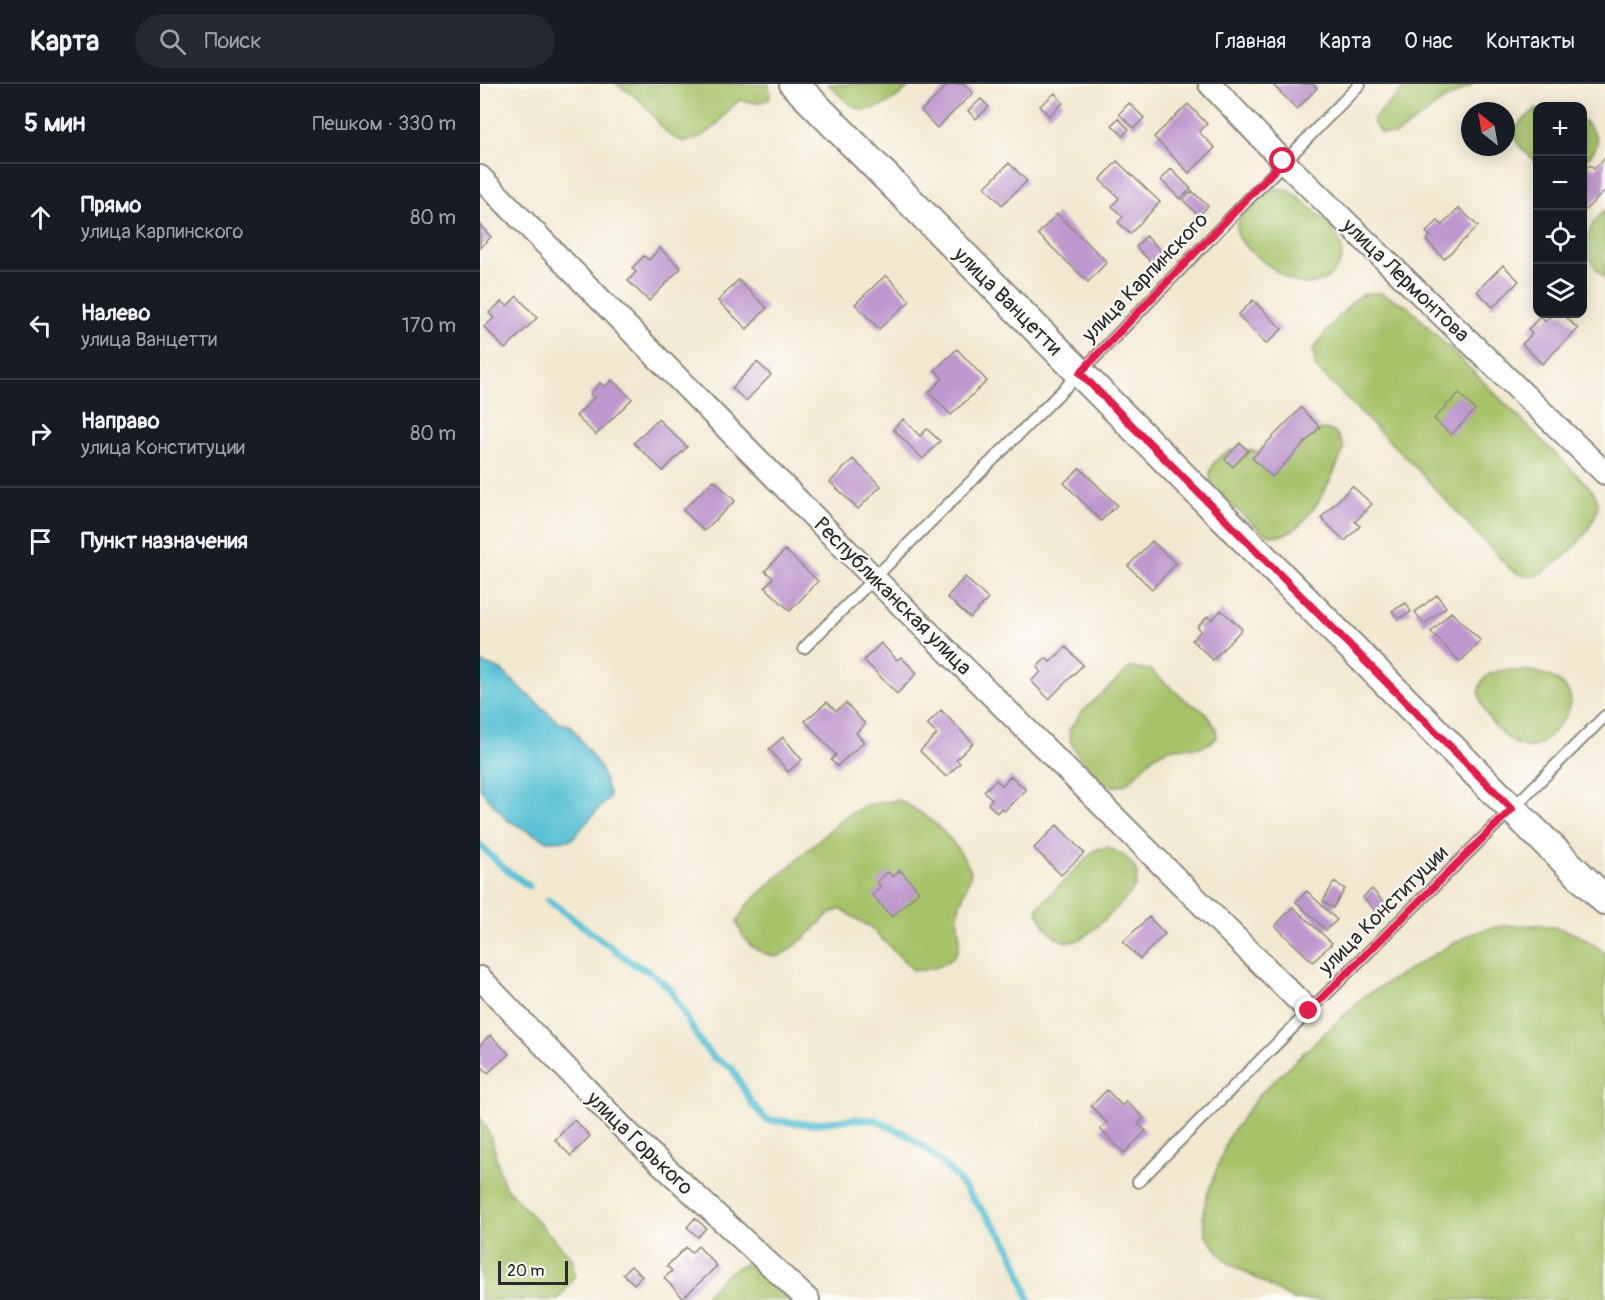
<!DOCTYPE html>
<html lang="ru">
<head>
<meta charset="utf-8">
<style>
	:root { --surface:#171b24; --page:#242831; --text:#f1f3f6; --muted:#9ea1a6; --line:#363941 }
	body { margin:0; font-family:Pangolin,sans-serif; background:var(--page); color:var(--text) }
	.controls { position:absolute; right:18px; top:18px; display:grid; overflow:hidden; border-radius:12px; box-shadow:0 3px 15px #0003 }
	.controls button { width:54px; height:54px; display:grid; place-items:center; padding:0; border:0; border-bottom:2px solid var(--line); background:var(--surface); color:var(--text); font:30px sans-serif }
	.compass { position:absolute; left:981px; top:18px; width:54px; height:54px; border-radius:50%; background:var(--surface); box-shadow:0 3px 15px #0003; rotate:329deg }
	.scale { position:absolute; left:18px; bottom:15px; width:70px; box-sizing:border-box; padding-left:6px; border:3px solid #2b2b2b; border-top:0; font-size:16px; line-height:21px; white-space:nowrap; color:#2b2b2b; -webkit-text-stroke:4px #fdfcf7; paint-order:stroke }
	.stop { position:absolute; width:18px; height:18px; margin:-14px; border:4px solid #e11d48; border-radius:50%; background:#fff }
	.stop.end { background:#e11d48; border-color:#fff; box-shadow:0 2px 6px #0008 }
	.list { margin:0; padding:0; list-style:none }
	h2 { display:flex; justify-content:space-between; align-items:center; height:78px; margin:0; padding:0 24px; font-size:26px }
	h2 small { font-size:20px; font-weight:400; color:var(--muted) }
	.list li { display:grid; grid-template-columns:39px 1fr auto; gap:18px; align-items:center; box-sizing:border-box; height:108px; padding:0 24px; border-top:2px solid var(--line) }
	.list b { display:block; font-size:22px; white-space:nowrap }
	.list p { margin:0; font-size:20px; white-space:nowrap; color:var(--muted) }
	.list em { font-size:20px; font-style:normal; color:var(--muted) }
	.icon { flex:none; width:33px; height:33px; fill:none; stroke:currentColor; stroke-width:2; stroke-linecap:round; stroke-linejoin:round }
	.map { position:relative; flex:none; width:1125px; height:1216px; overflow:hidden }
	header { display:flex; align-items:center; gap:36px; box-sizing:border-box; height:84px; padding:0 30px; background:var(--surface); border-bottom:2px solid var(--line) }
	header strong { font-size:28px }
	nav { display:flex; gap:33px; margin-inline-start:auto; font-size:21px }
	.search { width:420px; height:54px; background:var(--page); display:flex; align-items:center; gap:15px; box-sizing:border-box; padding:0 21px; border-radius:33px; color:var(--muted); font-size:22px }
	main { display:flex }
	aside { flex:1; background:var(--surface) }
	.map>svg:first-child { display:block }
	.green { fill:#a6c269; stroke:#68764a; stroke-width:1.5 }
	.water { fill:#58c1d4; stroke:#427680; stroke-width:1.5 }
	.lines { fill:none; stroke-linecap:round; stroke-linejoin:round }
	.stream { stroke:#58c1d4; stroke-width:7 }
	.building { fill:#bd97cd }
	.service-casing { stroke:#8e8a7e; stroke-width:14 }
	.minor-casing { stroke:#8e8a7e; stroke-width:26 }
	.tertiary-casing { stroke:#8e8a7e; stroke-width:32 }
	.service { stroke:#fff; stroke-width:10 }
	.minor { stroke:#fff; stroke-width:22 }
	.tertiary { stroke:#fff; stroke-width:28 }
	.route { stroke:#e11d48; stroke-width:8 }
	.labels { text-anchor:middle; stroke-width:4.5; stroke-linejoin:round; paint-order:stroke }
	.street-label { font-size:21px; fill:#2b2b2b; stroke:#fdfcf7 }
</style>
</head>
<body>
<header>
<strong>Карта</strong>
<div class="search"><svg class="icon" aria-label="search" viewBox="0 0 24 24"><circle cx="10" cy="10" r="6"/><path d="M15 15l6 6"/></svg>Поиск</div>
<nav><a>Главная</a><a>Карта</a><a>О нас</a><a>Контакты</a></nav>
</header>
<main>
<aside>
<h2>5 мин<small>Пешком · 330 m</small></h2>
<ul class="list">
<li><svg class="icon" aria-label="ahead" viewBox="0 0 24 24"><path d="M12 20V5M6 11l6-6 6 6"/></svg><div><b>Прямо</b><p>улица Карпинского</p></div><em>80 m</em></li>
<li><svg class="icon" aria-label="left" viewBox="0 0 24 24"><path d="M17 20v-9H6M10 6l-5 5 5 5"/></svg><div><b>Налево</b><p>улица Ванцетти</p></div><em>170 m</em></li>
<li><svg class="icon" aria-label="right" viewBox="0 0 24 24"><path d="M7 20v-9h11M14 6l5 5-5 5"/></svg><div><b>Направо</b><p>улица Конституции</p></div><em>80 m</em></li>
<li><svg class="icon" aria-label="arrive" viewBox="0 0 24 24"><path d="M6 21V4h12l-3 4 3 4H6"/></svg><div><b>Пункт назначения</b></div></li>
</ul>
</aside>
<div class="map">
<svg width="1125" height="1216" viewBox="0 0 1125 1216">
	<rect width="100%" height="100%" fill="#fdfcf7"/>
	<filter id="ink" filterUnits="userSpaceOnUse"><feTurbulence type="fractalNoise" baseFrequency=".0167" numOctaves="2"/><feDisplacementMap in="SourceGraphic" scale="12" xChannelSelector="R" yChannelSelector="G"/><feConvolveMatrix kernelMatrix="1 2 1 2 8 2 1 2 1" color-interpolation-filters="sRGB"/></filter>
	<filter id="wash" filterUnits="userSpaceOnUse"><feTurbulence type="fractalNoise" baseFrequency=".008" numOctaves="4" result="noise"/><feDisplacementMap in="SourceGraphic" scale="24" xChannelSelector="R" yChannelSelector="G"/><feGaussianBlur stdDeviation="1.35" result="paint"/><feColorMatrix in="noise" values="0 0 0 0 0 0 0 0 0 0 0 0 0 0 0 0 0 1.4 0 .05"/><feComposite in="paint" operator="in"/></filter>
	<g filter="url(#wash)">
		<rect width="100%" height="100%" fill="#f2e8d0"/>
		<path class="green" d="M136 0H289L290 14C280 21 271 18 260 16 246 25 240 41 227 49 191 74 181 36 159 16 153 10 144 5 136 0Z
			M348 0H432C418 13 394 34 373 22 364 17 356 7 348 0Z
			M929 0H993L964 16 916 51 901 49 894 40V34Z
			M1057 24V80L1038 60 1034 50 1037 42Z
			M1103 36C1121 56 1123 59 1103 78Z
			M789 105H804L810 107C831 125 883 158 853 189 844 199 832 201 819 199 808 197 797 187 788 181 779 174 763 163 758 152 751 132 775 113 789 105Z
			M1125 126V195C1102 171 1100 150 1125 126Z
			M892 209H901L927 222 1093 387C1101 395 1114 405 1117 415 1123 440 1078 484 1056 491 1046 494 1038 490 1030 485L935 383 836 284 833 267C839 255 871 216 882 211 883 211 891 209 892 209Z
			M845 345C857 347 860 353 864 365 854 389 824 463 788 450 779 447 771 438 763 431 754 422 736 411 731 399 728 389 731 381 738 374 758 356 770 371 790 368 806 365 827 350 845 345Z
			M650 584 670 586 708 618 725 628 736 645 737 654C715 671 710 659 689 665 656 674 648 729 611 686 599 672 590 665 589 646L603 627Z
			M1030 586C1036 587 1042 587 1049 587 1077 591 1105 608 1082 637 1075 646 1066 658 1056 662 1026 674 961 587 1030 586Z
			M418 716C450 731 475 755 491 787 489 802 481 813 478 828 476 838 481 850 479 861 476 881 449 887 433 886L391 844 361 825C348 829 344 835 335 844 324 855 311 866 297 873 275 868 264 860 257 838L267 821 363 734 386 721Z
			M627 763C639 768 654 776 657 790 657 795 656 800 654 804 648 815 607 854 596 857 575 862 561 840 557 824L615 766Z
			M1060 841C1086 844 1104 852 1125 869V1216H814L747 1178 726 1152 723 1134 726 1114 749 1052 779 1011 817 975 886 911 972 860 991 850 1007 845 1023 842Z
			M0 1034C17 1055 14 1081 26 1104L92 1174 95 1191 78 1216H0Z
			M266 1180C283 1186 295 1203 308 1216H221C234 1203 247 1185 266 1180Z"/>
		<path class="water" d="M0 578 21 586 79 639 90 641 120 683 130 712 91 756 67 757 27 736 0 705Z"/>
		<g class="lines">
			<path class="stream" d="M0 761 25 785 49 802
				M68 816 152 879 172 889 190 905 221 959 233 973 252 984 272 1020 287 1036 330 1040 373 1035 395 1036 425 1050 448 1066 475 1092 525 1155 536 1177 549 1216"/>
		</g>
		<g id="blocks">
			<path class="building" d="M469 0H484L493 9 457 44 441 27Z
				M792 0H833L837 4 817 25Z
				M575 9 583 19 569 32 560 22Z
				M501 15 509 23 496 35 488 27Z
				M649 19 664 34 654 44 639 30Z
				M708 20 727 40 719 48 735 64 709 89 674 53Z
				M638 34 649 45 643 52 632 41Z
				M1125 74V107L1102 129V88L1110 81 1114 85Z
				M637 77 680 118 650 150 638 138 643 133 632 122 639 114 620 96Z
				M529 79 547 97 522 121 505 103Z
				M691 85 711 105 700 115 681 96Z
				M712 107 728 122 719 132 703 116Z
				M979 124 998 142 964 175 946 156 950 152 946 148 958 137 962 141Z
				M577 130 627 178 608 198 558 150Z
				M0 141 11 153 0 164Z
				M666 152 682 168 671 178 656 163Z
				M180 164 201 184 169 217 148 197 156 188 152 184 164 172 169 176Z
				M1023 181 1039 197 1013 223 997 207Z
				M406 191 430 217 399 245 375 220Z
				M258 196 287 224 267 245 238 217Z
				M37 212 57 234 25 265 4 243 14 234 9 229 22 217 27 222Z
				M773 216 802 245 786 260 758 231Z
				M1073 230H1083L1098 245 1062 280 1042 260 1052 250 1048 245 1060 233 1065 237Z
				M477 265 507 297 471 331 449 308 463 294 455 286Z
				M277 278 291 291 266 317 252 304Z
				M132 296 152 315 116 351 96 332 114 314 110 310 120 299 125 303Z
				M979 309 995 326 971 351 954 335Z
				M821 324 840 343 792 393 772 374Z
				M178 335 207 363 183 387 154 359Z
				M423 335 440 352 447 345 460 357 443 375 413 345Z
				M760 359 768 367 753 383 745 375Z
				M373 375 401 402 378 425 350 398Z
				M600 384 637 421 621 437 584 399Z
				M234 396 255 417 224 447 203 426Z
				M872 402 892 420 875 438 880 442 865 457 841 434Z
				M672 457 696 480 672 505 648 482Z
				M305 466 338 497 310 527 285 503 293 494 285 487Z
				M485 493 508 515 490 534 467 513Z
				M957 511 966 523 944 540 935 528Z
				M926 519 931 528 918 535 912 527Z
				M741 526 762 545 733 576 712 556 721 547 717 543 728 532 732 536Z
				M971 528 1001 557 980 578 951 548Z
				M401 559 417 576 421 573 437 589 417 610 384 576Z
				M586 563 603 581 569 615 551 597 561 588 557 583 566 574 570 578Z
				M347 618 356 627 366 619 385 640 376 649 384 658 357 682 351 676 356 671 325 637Z
				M461 626 493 659 476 676 480 679 466 693 440 667 457 650 447 641Z
				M303 653 322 676 308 688 289 665Z
				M531 692 546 706 524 727 521 724 517 729 508 720 512 715 504 707 516 696 522 701Z
				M577 741 604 769 581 791 554 764Z
				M420 786 439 807 412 833 392 811 401 803 397 798 408 788 413 793Z
				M854 798 865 805 853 824 843 817Z
				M892 805 909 824 900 832 883 813Z
				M827 807 857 836 846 846 816 818Z
				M813 823 852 859 833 878 795 842Z
				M669 833 685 850 660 875 643 858Z
				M10 951 29 970 8 989 0 981V961Z
				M627 1006 642 1022 646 1017 664 1034 658 1040 666 1047 644 1069 620 1045 627 1039 611 1022Z
				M94 1036 110 1052 91 1072 75 1056Z
				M215 1134 226 1144 218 1153 207 1143Z
				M218 1162 237 1182 203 1214 184 1194 192 1187 187 1182 206 1163 211 1169Z
				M151 1182 162 1192 154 1200 143 1190Z"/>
		</g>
	</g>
	<g filter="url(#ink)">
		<use href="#blocks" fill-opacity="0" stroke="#8e8a7e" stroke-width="1.5"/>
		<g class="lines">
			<defs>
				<path id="service" d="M324 564 600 289 880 0
					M658 1098 1125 632"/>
				<path id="minor" d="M730 0 803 77 1125 389
					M0 93 394 494 829 927
					M0 894 146 1047 328 1216"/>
				<path id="tertiary" d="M314 0 1032 725 1125 816"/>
			</defs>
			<use href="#service" class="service-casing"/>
			<use href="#minor" class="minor-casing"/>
			<use href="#tertiary" class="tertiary-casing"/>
			<use href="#service" class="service"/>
			<use href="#minor" class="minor"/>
			<use href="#tertiary" class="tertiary"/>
		</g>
	</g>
	<g class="lines" filter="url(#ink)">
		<path class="route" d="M803 77 600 289 1032 725 829 927"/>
	</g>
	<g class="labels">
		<g class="street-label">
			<text transform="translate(665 193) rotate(-46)" y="7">улица Карпинского</text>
			<text transform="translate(926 196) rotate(44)" y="7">улица Лермонтова</text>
			<text transform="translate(528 217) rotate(45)" y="7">улица Ванцетти</text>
			<text transform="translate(413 512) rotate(45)" y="7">Республиканская улица</text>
			<text transform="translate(903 826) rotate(-45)" y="7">улица Конституции</text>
			<text transform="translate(160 1059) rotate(44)" y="7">улица Горького</text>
		</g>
	</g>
</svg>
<div class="controls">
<button>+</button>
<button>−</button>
<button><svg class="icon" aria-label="locate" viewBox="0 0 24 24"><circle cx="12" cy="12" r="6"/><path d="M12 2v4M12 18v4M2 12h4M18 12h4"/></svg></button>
<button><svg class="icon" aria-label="layers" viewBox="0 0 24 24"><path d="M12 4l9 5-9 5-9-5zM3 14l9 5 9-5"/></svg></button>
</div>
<svg class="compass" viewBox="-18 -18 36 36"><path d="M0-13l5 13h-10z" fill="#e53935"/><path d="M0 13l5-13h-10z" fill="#9ea1a6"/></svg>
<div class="scale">20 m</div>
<div class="stop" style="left:803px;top:77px"></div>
<div class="stop end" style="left:829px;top:927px"></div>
</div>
</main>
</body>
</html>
